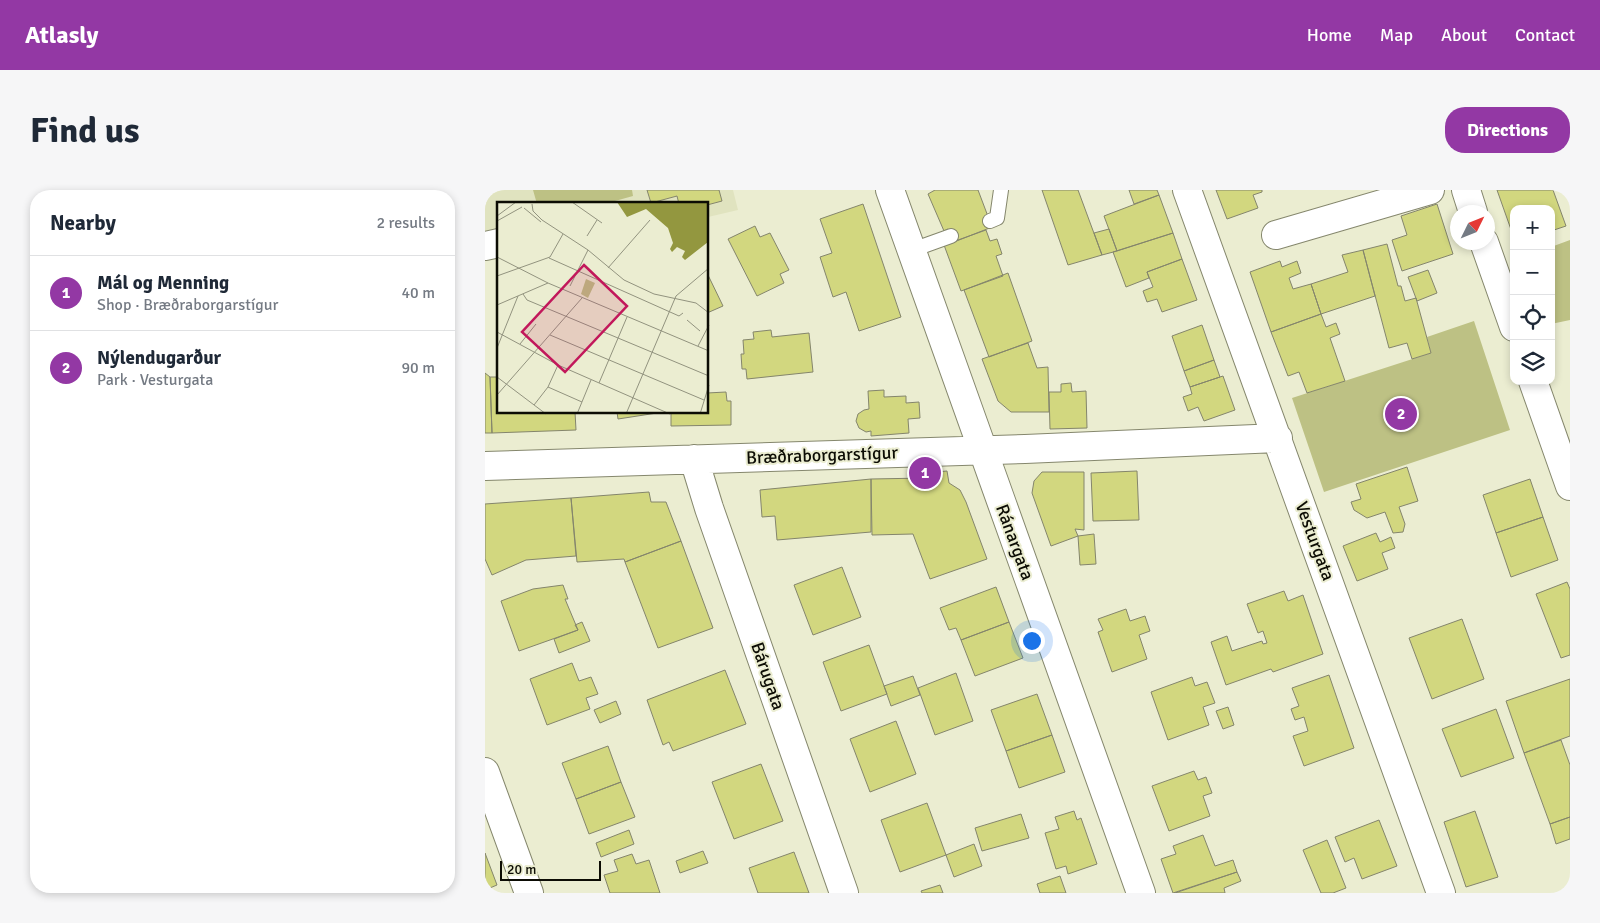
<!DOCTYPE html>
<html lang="en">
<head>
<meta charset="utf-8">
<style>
	:root { --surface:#fff; --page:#f6f6f7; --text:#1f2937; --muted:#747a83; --line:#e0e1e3; --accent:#9338a4 }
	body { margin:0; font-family:Signika,sans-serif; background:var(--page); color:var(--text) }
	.controls { position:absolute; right:15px; top:15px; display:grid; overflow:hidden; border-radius:10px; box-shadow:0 2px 8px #0003 }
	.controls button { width:45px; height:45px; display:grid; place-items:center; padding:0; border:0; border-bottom:1px solid var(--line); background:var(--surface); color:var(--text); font:25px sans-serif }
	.compass { position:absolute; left:965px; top:15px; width:45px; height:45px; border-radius:50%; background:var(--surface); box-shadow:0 2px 8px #0003; rotate:47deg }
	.scale { position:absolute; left:15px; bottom:12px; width:101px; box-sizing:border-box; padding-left:5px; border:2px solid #0c0c04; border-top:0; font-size:14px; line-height:18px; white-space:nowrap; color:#0c0c04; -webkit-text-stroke:4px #ebedd1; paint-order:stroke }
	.you { position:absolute; left:546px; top:450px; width:18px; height:18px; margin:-12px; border:4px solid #fff; border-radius:50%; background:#1a73e8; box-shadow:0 0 0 8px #1a73e833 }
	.badge { display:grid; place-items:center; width:32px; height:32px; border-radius:50%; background:var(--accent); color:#fff; font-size:16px; font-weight:700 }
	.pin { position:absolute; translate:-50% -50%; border:2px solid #fff; box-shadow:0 1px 5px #0006 }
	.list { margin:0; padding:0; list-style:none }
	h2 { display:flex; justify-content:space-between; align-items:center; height:65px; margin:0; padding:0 20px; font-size:21px }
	h2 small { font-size:16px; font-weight:400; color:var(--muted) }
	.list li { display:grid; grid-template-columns:32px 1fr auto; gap:15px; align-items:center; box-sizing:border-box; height:75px; padding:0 20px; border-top:1px solid var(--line) }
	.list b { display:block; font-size:19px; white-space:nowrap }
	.list p { margin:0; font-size:16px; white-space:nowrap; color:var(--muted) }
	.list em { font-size:16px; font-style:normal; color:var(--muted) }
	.icon { flex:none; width:28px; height:28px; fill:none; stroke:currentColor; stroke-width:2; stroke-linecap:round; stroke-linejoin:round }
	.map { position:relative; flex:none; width:1085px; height:703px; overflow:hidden; border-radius:20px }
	header { display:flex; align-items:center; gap:30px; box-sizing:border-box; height:70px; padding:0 25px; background:var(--accent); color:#fff }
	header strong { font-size:24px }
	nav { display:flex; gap:28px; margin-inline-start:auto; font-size:18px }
	.intro { display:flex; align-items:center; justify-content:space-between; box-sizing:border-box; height:120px; padding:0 30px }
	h1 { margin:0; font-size:35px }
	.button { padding:12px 22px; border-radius:20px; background:var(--accent); color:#fff; font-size:18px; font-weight:700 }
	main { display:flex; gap:30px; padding:0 30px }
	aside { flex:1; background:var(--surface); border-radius:20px; box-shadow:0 2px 8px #0003 }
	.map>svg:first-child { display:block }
	.built { fill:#e0e3bf }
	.green { fill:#bdc184 }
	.building { fill:#d2d77f; stroke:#84856c }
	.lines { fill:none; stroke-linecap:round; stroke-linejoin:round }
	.service-casing { stroke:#85876d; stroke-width:16 }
	.minor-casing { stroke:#85876d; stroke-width:30 }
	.service { stroke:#fff; stroke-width:14 }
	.minor { stroke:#fff; stroke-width:28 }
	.labels { text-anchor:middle; stroke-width:4; stroke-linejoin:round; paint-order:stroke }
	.street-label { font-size:18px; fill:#0c0c04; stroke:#ebedd1 }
	.inset-road { fill:none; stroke:#92937f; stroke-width:1 }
	.view { fill:#c2185b; fill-opacity:0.15; stroke:#c2185b; stroke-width:2.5 }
	.inset-edge { fill:none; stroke:#0c0c04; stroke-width:2.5 }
</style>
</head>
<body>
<header>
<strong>Atlasly</strong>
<nav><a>Home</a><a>Map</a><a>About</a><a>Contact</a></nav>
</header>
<div class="intro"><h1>Find us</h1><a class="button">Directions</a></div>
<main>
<aside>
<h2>Nearby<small>2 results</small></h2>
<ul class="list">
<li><span class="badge">1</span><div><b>Mál og Menning</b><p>Shop · Bræðraborgarstígur</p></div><em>40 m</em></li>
<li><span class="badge">2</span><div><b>Nýlendugarður</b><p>Park · Vesturgata</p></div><em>90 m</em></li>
</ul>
</aside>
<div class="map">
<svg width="1085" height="703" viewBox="0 0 1085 703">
	<rect width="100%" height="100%" fill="#ebedd1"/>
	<path class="built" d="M0 0H248L253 20 223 27 222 14H14V43L0 45Z"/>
	<path class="green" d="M48 0H147L148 6 119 14H52Z
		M1085 50V130L1066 134V57Z
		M989 131 1025 240 839 302 807 208 946 163 942 147Z"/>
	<path class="building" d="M162 0H234L237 11 222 15 194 14 192 6 166 13Z
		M450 0H493L507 37 469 52 463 39 459 41 443 4Z
		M557 0H593L617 65 583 75Z
		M644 0H672L674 5 649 14Z
		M731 0H777V2L768 5 773 18 742 29Z
		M1012 0H1068L1081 36 1066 41V19H1029V48Z
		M674 5 688 43 632 61 619 26Z
		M378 14 416 127 374 141 361 102 348 107 335 67 347 63 335 29Z
		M952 14 968 64 917 81 907 50 922 45 916 26Z
		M270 36 275 47 285 43 304 80 295 84 299 93 272 106 243 49Z
		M624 39 632 61 617 65 609 43Z
		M501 40 505 51 512 49 517 64 511 66 518 86 476 101 459 55Z
		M688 43 697 69 662 82 664 88 641 97 628 62Z
		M902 54 913 96H916L920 111 931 108 946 163 927 169 922 153 904 158 878 60Z
		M878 60 890 106 836 124 826 94 863 82 857 65Z
		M697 69 712 110 677 122 672 109 662 112 658 101 668 97 662 82Z
		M795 71 797 77 812 71 816 83 804 88 808 99 826 94 836 124 786 142 765 82Z
		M943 80 952 103 932 111 923 87Z
		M222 83 238 116 222 123Z
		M523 83 547 151 504 167 479 100Z
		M836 124 841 137 851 133 855 144 845 148 860 191 822 203 814 182 803 186 786 142Z
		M717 135 729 170 699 181 687 146Z
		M286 140 287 147 324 143 328 182 262 189 261 179H257L256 164H259L258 150 269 149 268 142Z
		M543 153 552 178 563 177 564 222H526L513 211 497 169Z
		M729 170 735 187 705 197 699 181Z
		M0 183 5 187 7 243H0Z
		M738 186 750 220 719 231 713 217 703 221 698 207 707 204 705 197Z
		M5 187H14V222H90L91 240 7 243Z
		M586 193 587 202 601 201 602 238 565 239 564 202H576V194Z
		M399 200V207L421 206V213L434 212 435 228 423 229 424 243 386 246V241L381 242 374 238 371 231 373 224 379 220 384 219 383 201Z
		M241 202 242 211H246V235L186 236V222H222V203Z
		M132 222H172V223L133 229Z
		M922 277 933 311 914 317 920 334 918 342 908 343 900 322 882 328 869 320 866 312 876 309 871 294Z
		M462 281 464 293 475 300 481 312 502 369 445 389 428 344 387 345 386 289 440 288V283Z
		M652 281 654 330 608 331 606 283Z
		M557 282H599V340L590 339 593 346 566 356 547 303 549 291Z
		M386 289V342L292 350 290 326 277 327 275 300Z
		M1045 289 1058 327 1011 343 998 305Z
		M164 302 166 312H181L196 351 140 372 139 369 92 372 86 308Z
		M86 308 91 366 41 370 7 385 0 369V314Z
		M1058 327 1073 370 1026 387 1011 343Z
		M891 343 895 352 906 347 910 358 897 363 903 379 872 391 858 356Z
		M609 344 611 374 595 375 593 346Z
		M196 351 228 438 173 458 140 372Z
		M357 377 376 427 328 445 309 395Z
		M1082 392 1085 399V465L1076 468 1051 404Z
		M78 395 83 409H80L93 440 34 461 16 411 48 399Z
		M511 397 524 432 476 450 471 438 464 440 455 418Z
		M799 401 803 411 818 405 838 464 788 482 786 479 741 495 726 452 742 446 747 461 777 451 778 454 782 453 778 441 773 443 762 414Z
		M641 419 645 431 660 426 665 441 654 445 662 469 627 482 613 442 618 440 613 429Z
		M977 429 999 489 947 509 924 448Z
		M97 432 105 451 74 463 69 449 93 440 90 435Z
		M524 432 538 468 490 486 476 450Z
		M384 455 402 504 356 521 338 472Z
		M87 473 94 491 106 487 113 504 101 508 105 519 62 535 45 489Z
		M240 480 261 534 188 561 184 552 178 555 162 510Z
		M471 483 488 531 450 545 433 498Z
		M844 485 869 558 819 576 808 546 823 541 819 527 810 530 806 519 814 516 807 498Z
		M428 486 435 505 406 516 399 496Z
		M707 487 710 496 722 492 730 513 718 517 724 535 683 550 666 502Z
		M1085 489V546L1039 563 1021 511Z
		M552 504 567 545 521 561 506 520Z
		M131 511 136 524 115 533 109 520Z
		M743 517 749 535 738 539 731 521Z
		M1011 519 1029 568 976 587 957 539Z
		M411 531 431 584 385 602 365 549Z
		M567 545 580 582 534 598 521 561Z
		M1076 550 1085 575V627L1065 634 1039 563Z
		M123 556 136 592 91 609 77 573Z
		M276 574 298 631 249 649 227 592Z
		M709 581 713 590 721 587 727 603 718 606 725 626 684 641 667 596Z
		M136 592 150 627 104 644 91 609Z
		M442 613 461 665 415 682 396 630Z
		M589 621 592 630 596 628 612 674 583 684 581 676 571 679 560 643 574 639 570 627Z
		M990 621 1013 687 981 697 959 632Z
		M536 624 544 648 497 661 490 638Z
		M1085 627V649L1071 654 1065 634Z
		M894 630 912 676 877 689 869 668 860 672 850 647Z
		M144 640 149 654 116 667 111 653Z
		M718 645 730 676 748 670 752 682 688 703 676 669 691 664 688 656Z
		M842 650 861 698 848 703H836L818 660Z
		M489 654 497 676 469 687 461 665Z
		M218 661 223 673 195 683 191 671Z
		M309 662 324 703H273L264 678Z
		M0 663 12 695 0 700Z
		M147 664 151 674 164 670 175 703H125L119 685 133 681 129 670Z
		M752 682 756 691 739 698 740 703H690Z
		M575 686 581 703H555L552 694Z
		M455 695 458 703H437L436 701Z"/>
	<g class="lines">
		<defs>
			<path id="service" d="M505 31 512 28 516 0
				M427 60 466 46"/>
			<path id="minor" d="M405 0 656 703
				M702 0 956 703
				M981 0 988 22
				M791 45 945 0
				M999 52 1029 137
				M0 56 14 53
				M1048 191 1085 296
				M209 269 224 318 359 703
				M0 276 540 259 793 248
				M0 582 44 703"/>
		</defs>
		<use href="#service" class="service-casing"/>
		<use href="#minor" class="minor-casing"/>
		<use href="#service" class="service"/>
		<use href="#minor" class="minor"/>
	</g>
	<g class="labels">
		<g class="street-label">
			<text transform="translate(337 265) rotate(-2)" y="6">Bræðraborgarstígur</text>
			<text transform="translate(830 351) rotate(70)" y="6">Vesturgata</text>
			<text transform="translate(530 352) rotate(70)" y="6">Ránargata</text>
			<text transform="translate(283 486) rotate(71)" y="6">Bárugata</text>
		</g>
	</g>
	<g transform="translate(12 12)">
		<rect width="211" height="211" fill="#ebedd1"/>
		<path d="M89 77 98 81 91 96 84 92Z" fill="#bdc184"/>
		<path d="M120 0H211V40L188 58 185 55 188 49 180 45 175 50 173 47 176 41 171 26 149 7 130 15Z" fill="#93973f"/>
		<path class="inset-road" d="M75 0 105 21M35 2 36 9 45 18 91 48 127 78 157 92 199 101 212 111M27 6 44 20M0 14 19 0M0 19 25 5M90 34 100 18M0 55 51 81 212 149M52 56 182 114 186 111M111 66 153 18M0 74 53 55 66 32M73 84 91 48M26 92 30 98 212 174M0 103 51 81M190 118 203 129M0 130 61 163 173 212M53 133 207 198M23 142 39 122M201 144 212 123M0 146 21 94M0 175 49 212M102 181 130 115M51 185 85 200M0 193 85 96M37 203 51 185 61 163M80 212 94 178M129 212 179 94 212 66M203 212 212 183"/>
		<path class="view" d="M87 63 130 104 68 170 25 130Z"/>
		<rect width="211" height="211" class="inset-edge"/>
	</g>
</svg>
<div class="controls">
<button>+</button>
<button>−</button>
<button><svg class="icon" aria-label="locate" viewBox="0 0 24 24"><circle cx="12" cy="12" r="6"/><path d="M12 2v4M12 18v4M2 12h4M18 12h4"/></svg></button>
<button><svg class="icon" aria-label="layers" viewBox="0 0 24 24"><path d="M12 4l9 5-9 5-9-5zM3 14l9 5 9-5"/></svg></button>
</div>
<svg class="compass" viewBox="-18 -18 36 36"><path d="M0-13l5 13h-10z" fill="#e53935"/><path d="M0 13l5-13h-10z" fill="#747a83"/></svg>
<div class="scale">20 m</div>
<div class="you"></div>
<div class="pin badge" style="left:440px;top:283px">1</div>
<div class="pin badge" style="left:916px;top:224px">2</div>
</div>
</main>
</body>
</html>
